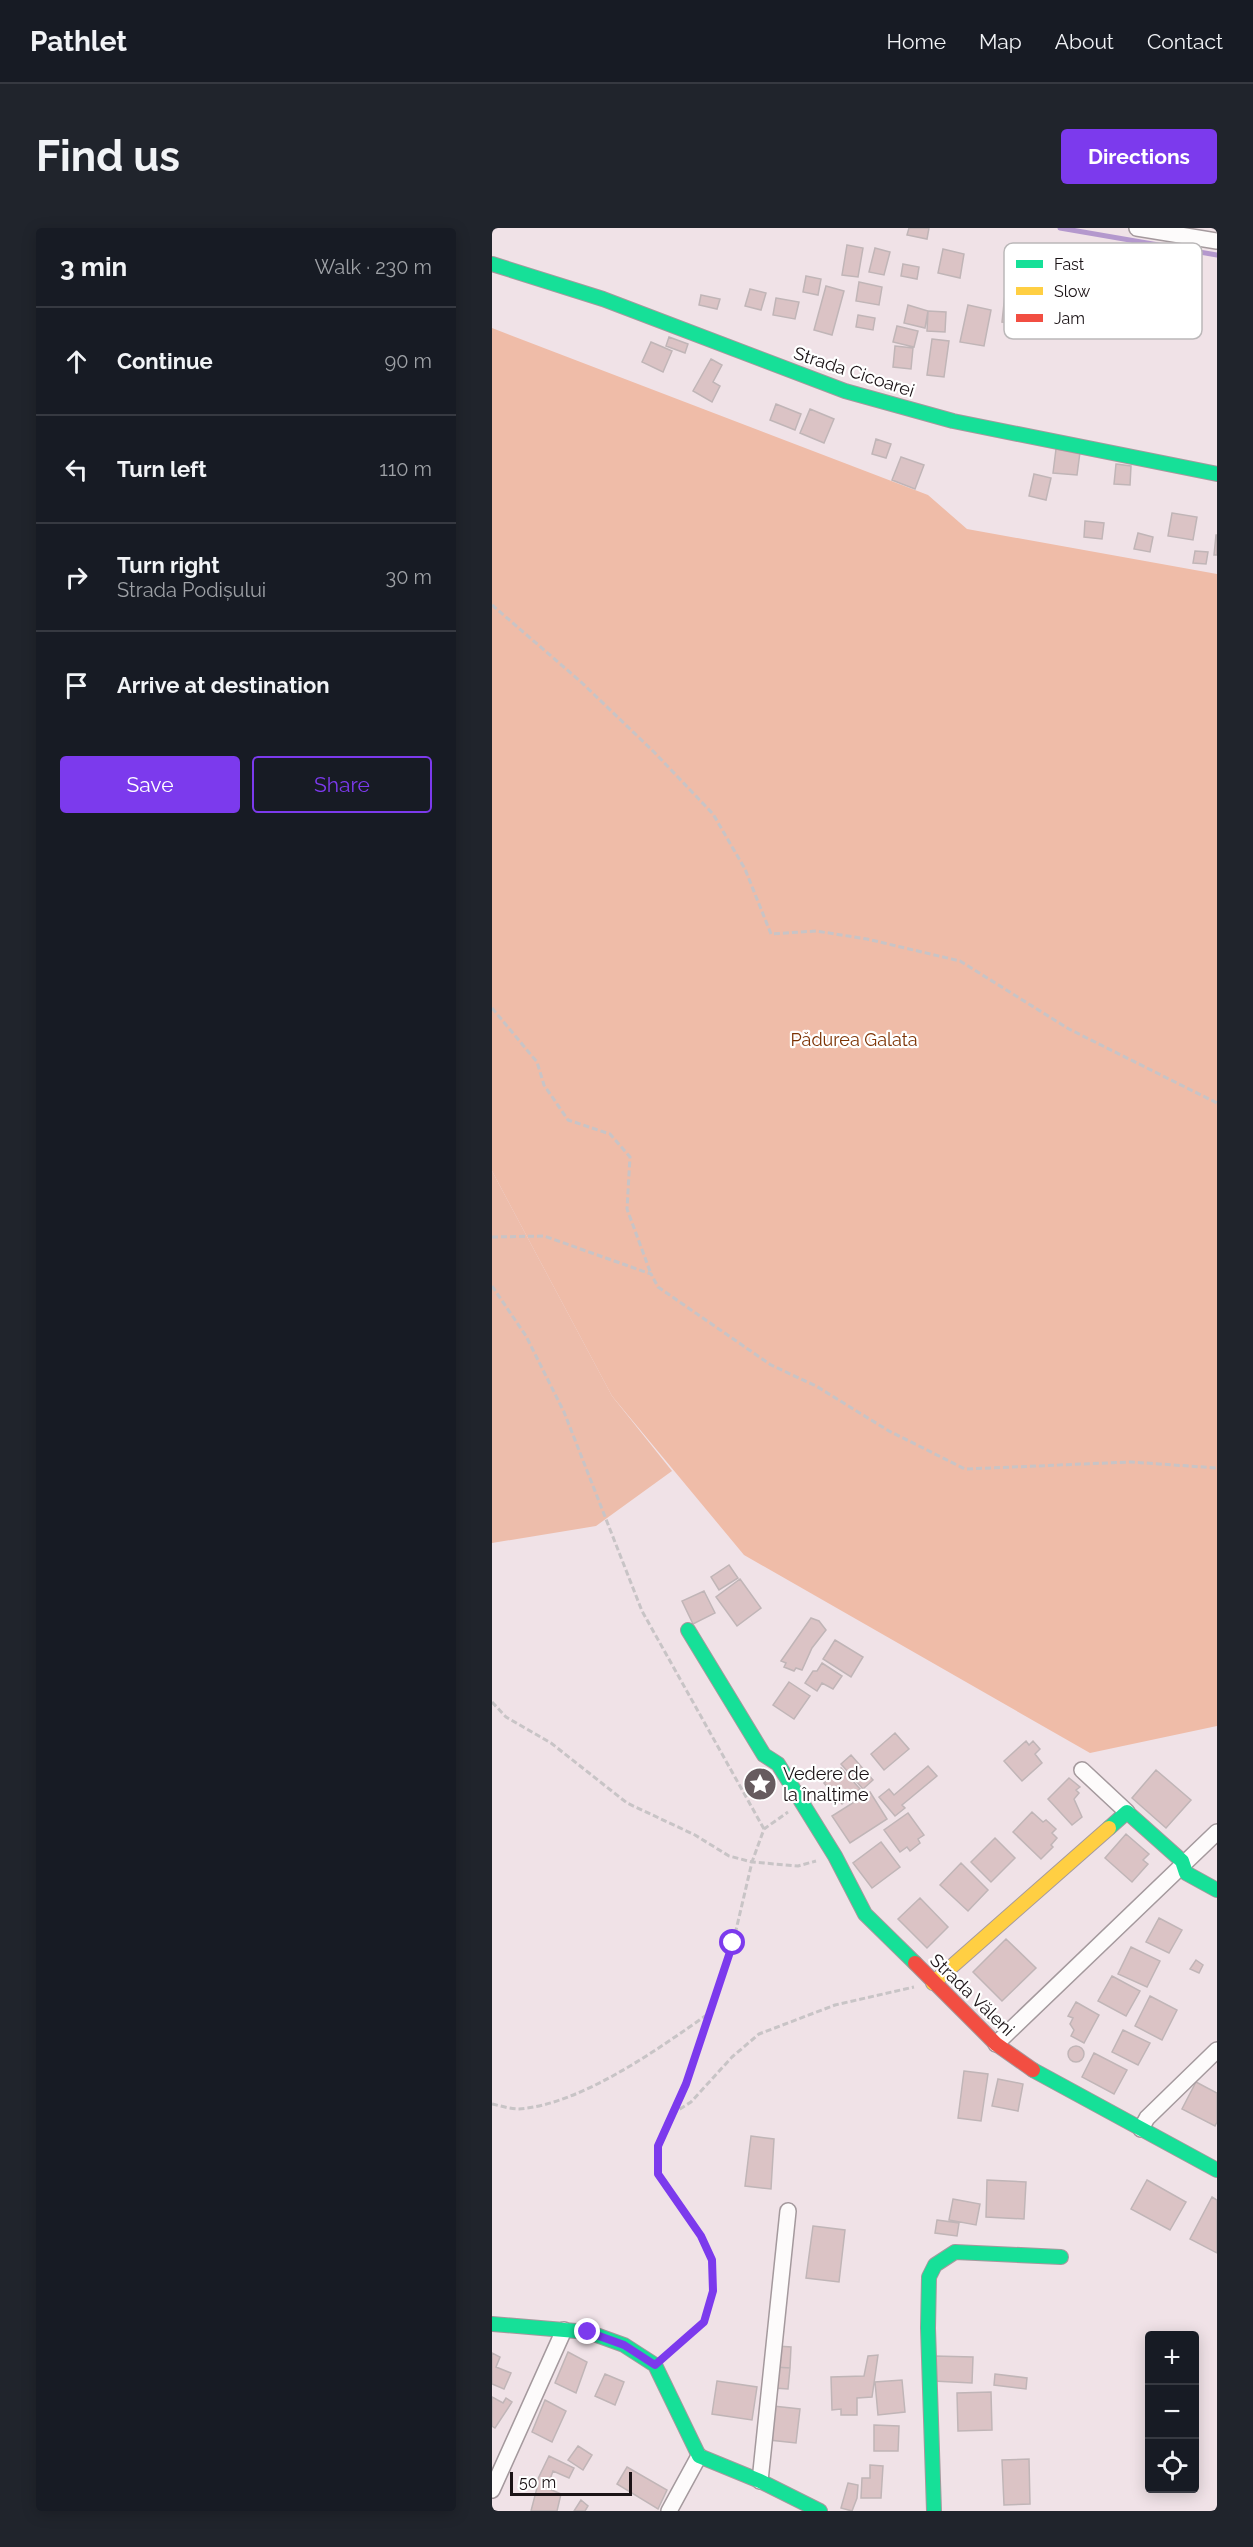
<!DOCTYPE html>
<html lang="en">
<head>
<meta charset="utf-8">
<style>
	:root { --surface:#171b24; --page:#20242c; --text:#f1f3f6; --muted:#9ea1a6; --line:#363941; --accent:#7c3aed }
	body { margin:0; font-family:Raleway,sans-serif; background:var(--page); color:var(--text) }
	.controls { position:absolute; right:18px; bottom:18px; display:grid; overflow:hidden; border-radius:6px; box-shadow:0 3px 15px #0003 }
	.controls button { width:54px; height:54px; display:grid; place-items:center; padding:0; border:0; border-bottom:2px solid var(--line); background:var(--surface); color:var(--text); font:30px sans-serif }
	.scale { position:absolute; left:18px; bottom:15px; width:122px; box-sizing:border-box; padding-left:6px; border:3px solid #1b1316; border-top:0; font-size:16px; line-height:21px; white-space:nowrap; color:#1b1316; -webkit-text-stroke:4px #fff; paint-order:stroke }
	.stop { position:absolute; width:18px; height:18px; margin:-14px; border:4px solid #7c3aed; border-radius:50%; background:#fff }
	.stop.end { background:#7c3aed; border-color:#fff; box-shadow:0 2px 6px #0008 }
	.list { margin:0; padding:0; list-style:none }
	h2 { display:flex; justify-content:space-between; align-items:center; height:78px; margin:0; padding:0 24px; font-size:26px }
	h2 small { font-size:20px; font-weight:400; color:var(--muted) }
	.list li { display:grid; grid-template-columns:39px 1fr auto; gap:18px; align-items:center; box-sizing:border-box; height:108px; padding:0 24px; border-top:2px solid var(--line) }
	.list b { display:block; font-size:22px; white-space:nowrap }
	.list p { margin:0; font-size:20px; white-space:nowrap; color:var(--muted) }
	.list em { font-size:20px; font-style:normal; color:var(--muted) }
	.actions { display:flex; gap:12px; padding:18px 24px }
	.actions a { flex:1; padding:14px 0; border:2px solid var(--accent); border-radius:6px; text-align:center; font-size:21px; color:var(--accent) }
	.actions .main { background:var(--accent); color:#fff }
	.icon { flex:none; width:33px; height:33px; fill:none; stroke:currentColor; stroke-width:2; stroke-linecap:round; stroke-linejoin:round }
	.map { position:relative; flex:none; width:725px; height:2283px; overflow:hidden; border-radius:6px }
	header { display:flex; align-items:center; gap:36px; box-sizing:border-box; height:84px; padding:0 30px; background:var(--surface); border-bottom:2px solid var(--line) }
	header strong { font-size:28px }
	nav { display:flex; gap:33px; margin-inline-start:auto; font-size:21px }
	.intro { display:flex; align-items:center; justify-content:space-between; box-sizing:border-box; height:144px; padding:0 36px }
	h1 { margin:0; font-size:42px }
	.button { padding:15px 27px; border-radius:6px; background:var(--accent); color:#fff; font-size:21px; font-weight:700 }
	main { display:flex; gap:36px; padding:0 36px }
	aside { flex:1; background:var(--surface); border-radius:6px; box-shadow:0 3px 15px #0003 }
	.map>svg:first-child { display:block }
	.green { fill:#edbdab }
	.forest { fill:#efbca8 }
	.lines { fill:none; stroke-linecap:round; stroke-linejoin:round }
	.stream { stroke:#b498cd; stroke-width:5 }
	.building { fill:#dbc3c5; stroke:#c0b5b7; stroke-width:1.5 }
	.street-casing { stroke:#a4999d; stroke-width:18 }
	.fast-casing { stroke:#a4999d; stroke-width:16 }
	.slow-casing { stroke:#a4999d; stroke-width:16 }
	.jam-casing { stroke:#a4999d; stroke-width:16 }
	.path { stroke:#c8c4c6; stroke-width:3; stroke-dasharray:6 3; stroke-linecap:butt }
	.street { stroke:#fdfbfb; stroke-width:15 }
	.fast { stroke:#16e098; stroke-width:14 }
	.slow { stroke:#ffcf43; stroke-width:14 }
	.jam { stroke:#f24e42; stroke-width:14 }
	.route { stroke:#7c3aed; stroke-width:8 }
	.labels { text-anchor:middle; stroke-width:4.5; stroke-linejoin:round; paint-order:stroke }
	.street-label { font-size:18px; fill:#1b1316; stroke:#fff }
	.park-label { font-size:18px; fill:#7d3305; stroke:#fff }
	.poi-label { font-size:18px; fill:#1b1316; stroke:#fff; text-anchor:start }
	.key { fill:#fff; stroke:#bbb8b9; stroke-width:1.5 }
	.key-label { font-size:16px; fill:#1b1316 }
</style>
</head>
<body>
<header>
<strong>Pathlet</strong>
<nav><a>Home</a><a>Map</a><a>About</a><a>Contact</a></nav>
</header>
<div class="intro"><h1>Find us</h1><a class="button">Directions</a></div>
<main>
<aside>
<h2>3 min<small>Walk · 230 m</small></h2>
<ul class="list">
<li><svg class="icon" aria-label="ahead" viewBox="0 0 24 24"><path d="M12 20V5M6 11l6-6 6 6"/></svg><div><b>Continue</b></div><em>90 m</em></li>
<li><svg class="icon" aria-label="left" viewBox="0 0 24 24"><path d="M17 20v-9H6M10 6l-5 5 5 5"/></svg><div><b>Turn left</b></div><em>110 m</em></li>
<li><svg class="icon" aria-label="right" viewBox="0 0 24 24"><path d="M7 20v-9h11M14 6l5 5-5 5"/></svg><div><b>Turn right</b><p>Strada Podișului</p></div><em>30 m</em></li>
<li><svg class="icon" aria-label="arrive" viewBox="0 0 24 24"><path d="M6 21V4h12l-3 4 3 4H6"/></svg><div><b>Arrive at destination</b></div></li>
</ul>
<div class="actions"><a class="main">Save</a><a>Share</a></div>
</aside>
<div class="map">
<svg width="725" height="2283" viewBox="0 0 725 2283">
	<rect width="100%" height="100%" fill="#f0e2e7"/>
	<path class="green" d="M0 943 120 1168 180 1243 104 1298 0 1315Z"/>
	<path class="forest" d="M0 100 436 267 475 301 725 346V1498L598 1525 252 1327 120 1168 0 943Z"/>
	<g class="lines">
		<path class="stream" d="M568 0 725 27"/>
	</g>
	<path class="building" d="M417 0H437L435 11 415 7Z
		M355 17 371 20 366 49 350 47Z
		M383 20 398 24 392 47 377 44Z
		M451 21 472 26 468 50 446 45Z
		M411 36 427 39 425 51 409 48Z
		M314 48 329 51 326 67 311 64Z
		M367 54 390 59 387 77 364 73Z
		M334 58 352 63 340 107 322 102Z
		M258 61 274 65 269 82 253 78Z
		M513 66 527 68 524 96 510 94Z
		M209 67 228 71 225 81 207 77Z
		M284 70 307 74 303 91 281 87Z
		M416 77 436 83 433 100 412 95Z
		M476 77 499 82 492 118 468 114Z
		M436 83 454 84 453 104 435 103Z
		M366 87 383 90 381 102 364 99Z
		M405 98 426 103 422 119 401 114Z
		M177 109 196 116 193 125 174 118Z
		M440 111 457 113 452 149 435 147Z
		M159 114 180 123 171 144 150 134Z
		M403 118 421 120 419 141 401 139Z
		M219 131 230 137 221 154 228 158 220 174 201 163Z
		M284 176 309 186 303 202 278 192Z
		M318 181 342 191 332 215 308 205Z
		M384 211 399 216 394 230 380 226Z
		M564 221 588 224 585 247 561 245Z
		M409 229 432 237 423 261 400 252Z
		M624 236 639 238 638 257 622 256Z
		M542 246 559 250 554 272 537 268Z
		M680 285 705 289 701 312 676 308Z
		M593 293 612 295 610 311 592 309Z
		M646 305 661 309 658 324 642 321Z
		M724 307H725V327H722Z
		M703 323 716 324 714 336 701 335Z
		M237 1337 246 1350 227 1362 219 1349Z
		M248 1351 269 1380 245 1398 224 1369Z
		M212 1363 223 1385 201 1396 190 1373Z
		M319 1390 327 1393 334 1402 320 1420 310 1442 304 1440 302 1443 292 1439 294 1435 289 1433Z
		M343 1412 371 1429 359 1449 331 1431Z
		M330 1435 350 1448 341 1461 330 1455 325 1463 313 1455 321 1443H325Z
		M297 1454 318 1468 302 1491 281 1477Z
		M403 1505 417 1521 392 1542 379 1526Z
		M534 1513 537 1517 541 1513 548 1521 543 1526 550 1535 530 1553 512 1533Z
		M359 1527 381 1552 371 1561 349 1536Z
		M436 1538 445 1548 410 1577 413 1580 403 1588 387 1569 397 1561 402 1567Z
		M349 1540 368 1561 350 1576 332 1555Z
		M664 1542 699 1572 674 1600 640 1570Z
		M577 1550 588 1559 584 1562 587 1565 582 1571 590 1589 580 1597 556 1571Z
		M378 1564 395 1591 358 1615 340 1588Z
		M540 1584 551 1594 554 1592 564 1601 560 1605 565 1610 559 1617 561 1619 549 1631 521 1604Z
		M416 1585 432 1607 426 1611 428 1615 418 1623 415 1619 408 1624 392 1602Z
		M634 1606 657 1626 651 1632 656 1636 640 1654 613 1630Z
		M503 1610 523 1630 499 1654 479 1634Z
		M389 1614 408 1639 380 1660 361 1635Z
		M469 1635 496 1662 476 1683 448 1657Z
		M428 1670 456 1699 435 1720 406 1691Z
		M667 1690 690 1702 677 1725 654 1714Z
		M514 1711 544 1740 510 1773 481 1744Z
		M639 1719 668 1733 655 1759 626 1746Z
		M704 1732 711 1737 707 1745 698 1741Z
		M620 1748 648 1763 634 1788 606 1773Z
		M658 1768 685 1782 670 1812 643 1798Z
		M584 1774 607 1787 592 1815 579 1808 582 1802 578 1796 581 1790 576 1788Z
		M631 1802 658 1815 646 1837 620 1824Z
		M576 1826a8 8 0 1 1 16 0a8 8 0 1 1-16 0Z
		M602 1825 635 1842 622 1866 590 1849Z
		M472 1843 496 1846 489 1893 466 1890Z
		M506 1851 531 1856 526 1883 500 1878Z
		M704 1854 725 1865V1894L723 1898 690 1881Z
		M259 1908 282 1911 279 1961 253 1958Z
		M495 1952 534 1954 532 1991 494 1989Z
		M655 1952 694 1974 678 2002 639 1981Z
		M720 1969 725 1972V2025L698 2011Z
		M461 1971 488 1976 484 1997 457 1992Z
		M445 1992 467 1995 465 2008 443 2005Z
		M321 1998 353 2002 347 2054 314 2050Z
		M285 2118 299 2119 298 2140 283 2139Z
		M76 2124 95 2134 84 2165 63 2155Z
		M0 2125 8 2129 4 2139 19 2145 12 2161 0 2156Z
		M386 2127 380 2169 365 2170V2187H349V2181L340 2182 339 2149 372 2148 376 2128Z
		M442 2128 481 2129 480 2155 441 2153Z
		M283 2139 298 2140 296 2161 282 2160Z
		M113 2146 132 2154 123 2177 103 2168Z
		M503 2146 535 2150 534 2161 502 2157Z
		M410 2152 413 2184 386 2187 383 2154Z
		M225 2153 265 2159 260 2192 220 2186Z
		M499 2164 500 2202 466 2203 465 2165Z
		M0 2169 11 2175 14 2170 20 2174 3 2200 0 2198Z
		M53 2172 74 2183 60 2214 40 2204Z
		M281 2178 308 2181 304 2215 277 2212Z
		M382 2197 407 2198 406 2223H382Z
		M86 2218 100 2227 91 2242 76 2232Z
		M57 2228 82 2240 77 2250 61 2243 55 2260 69 2266 65 2283H39L46 2256 44 2255Z
		M537 2231 538 2276 512 2277 510 2232Z
		M378 2237 391 2238 389 2270H369L370 2250H378Z
		M135 2239 175 2262 166 2281 125 2256Z
		M356 2255 366 2257 365 2270 360 2283 349 2280Z
		M89 2272 96 2278 93 2283H82Z"/>
	<g class="lines">
		<defs>
			<path id="street" d="M645 0 725 13
				M590 1542 635 1584
				M504 1816 725 1604
				M649 1901 655 1890 725 1822
				M268 2253 296 1983
				M0 2262 72 2102
				M177 2283 207 2228"/>
			<path id="fast" d="M0 36 111 71 353 163 461 193 725 246
				M196 1402 272 1527 286 1536 343 1628 373 1686 423 1735
				M617 1600 635 1584 690 1633 694 1645 725 1662
				M541 1842 725 1942
				M0 2096 96 2104 132 2117 163 2137 207 2228 268 2253 328 2283
				M442 2283 436 2100 437 2049 443 2037 463 2024 569 2029"/>
			<path id="slow" d="M441 1755 617 1600"/>
			<path id="jam" d="M423 1735 504 1816 541 1842"/>
		</defs>
		<use href="#street" class="street-casing"/>
		<use href="#fast" class="fast-casing"/>
		<use href="#slow" class="slow-casing"/>
		<use href="#jam" class="jam-casing"/>
		<path class="path" d="M0 377 88 453 162 524 221 586 253 641 279 706 324 703 375 711 468 733 577 801 725 875
			M0 780 45 834 52 857 76 892 118 906 138 929 135 981 159 1046
			M0 1009 52 1008 159 1046 166 1059 279 1137 324 1158 397 1203 473 1241 639 1234 725 1240
			M0 1058 34 1108 72 1184 150 1383 272 1601
			M0 1474 14 1489 59 1515 135 1575 203 1607 237 1628 260 1634 306 1638 324 1633
			M0 1876C9 1878 19 1881 27 1881 90 1876 166 1821 216 1786
			M180 1886 199 1874 240 1829 267 1806 343 1777 422 1759
			M176 2126 212 2095 221 2063 220 2032 209 2008 166 1946V1918L194 1856 241 1715 260 1634 272 1601 296 1584"/>
		<use href="#street" class="street"/>
		<use href="#fast" class="fast"/>
		<use href="#slow" class="slow"/>
		<use href="#jam" class="jam"/>
	</g>
	<g class="lines">
		<path class="route" d="M96 2104 132 2117 163 2137 212 2094 221 2063 220 2032 209 2008 166 1946V1918L194 1856 241 1715"/>
	</g>
	<defs>
		<symbol id="sight-disc" viewBox="-11 -11 22 22"><circle r="9.5" fill="#665b5f" stroke="#fff"/><path d="M0-6L1.8-2.2L6-1.7L2.9 1.2L3.7 5.4L0 3.3L-3.7 5.4L-2.9 1.2L-6-1.7L-1.8-2.2Z" fill="#fff"/></symbol>
	</defs>
	<g fill-rule="evenodd">
		<use href="#sight-disc" x="249" y="1537" width="38" height="38"/>
	</g>
	<g class="labels">
		<g class="street-label">
			<text transform="translate(362 144) rotate(18)" y="6">Strada Cicoarei</text>
			<text transform="translate(480 1767) rotate(44)" y="6">Strada Văleni</text>
		</g>
		<g class="park-label">
			<text x="362" y="818">Pădurea Galata</text>
		</g>
		<g class="poi-label">
			<text x="291" y="1552">Vedere de<tspan x="291" dy="21">la înalțime</tspan></text>
		</g>
	</g>
	<rect x="512" y="15" width="198" height="96" rx="9" class="key"/>
	<rect x="524" y="32" width="27" height="8" fill="#16e098"/>
	<rect x="524" y="59" width="27" height="8" fill="#ffcf43"/>
	<rect x="524" y="86" width="27" height="8" fill="#f24e42"/>
	<g class="key-label">
		<text x="562" y="42">Fast</text>
		<text x="562" y="69">Slow</text>
		<text x="562" y="96">Jam</text>
	</g>
</svg>
<div class="controls">
<button>+</button>
<button>−</button>
<button><svg class="icon" aria-label="locate" viewBox="0 0 24 24"><circle cx="12" cy="12" r="6"/><path d="M12 2v4M12 18v4M2 12h4M18 12h4"/></svg></button>
</div>
<div class="scale">50 m</div>
<div class="stop" style="left:241px;top:1715px"></div>
<div class="stop end" style="left:96px;top:2104px"></div>
</div>
</main>
</body>
</html>
